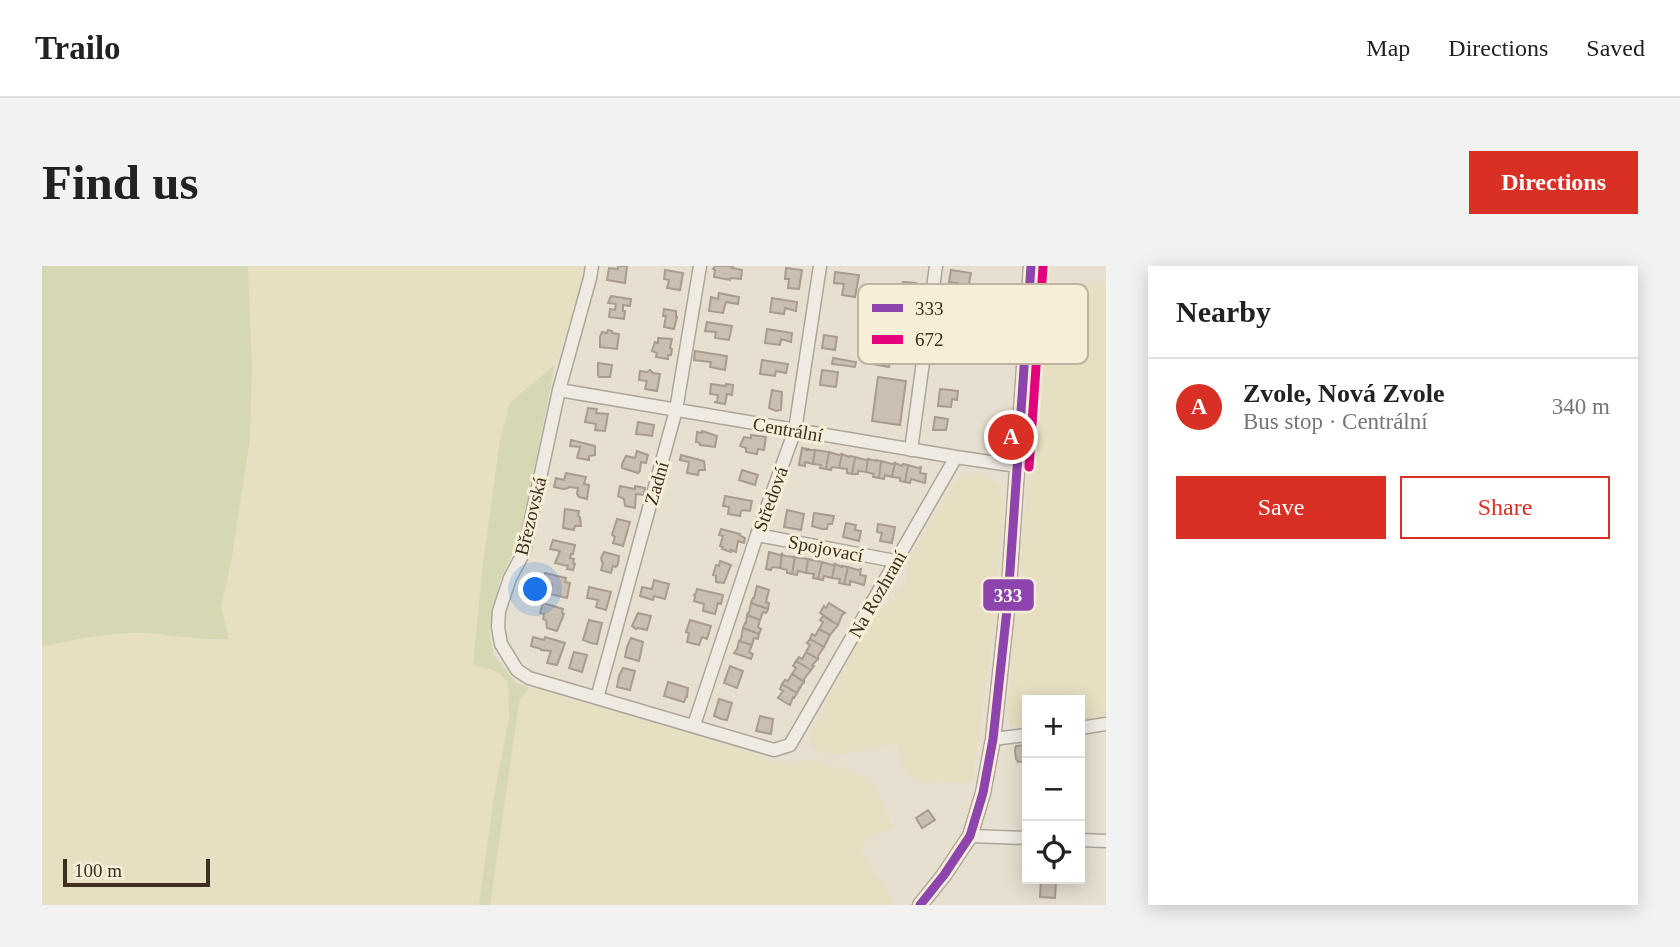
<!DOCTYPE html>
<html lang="en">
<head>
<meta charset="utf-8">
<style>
	:root { --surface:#fff; --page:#f2f2f2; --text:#222; --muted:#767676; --line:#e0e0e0; --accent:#d93025 }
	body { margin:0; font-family:"Times New Roman",serif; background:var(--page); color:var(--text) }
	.controls { position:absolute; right:21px; bottom:21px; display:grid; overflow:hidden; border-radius:0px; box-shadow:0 4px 18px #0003 }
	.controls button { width:63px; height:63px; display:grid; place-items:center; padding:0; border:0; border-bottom:2px solid var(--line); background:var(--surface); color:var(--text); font:35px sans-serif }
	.scale { position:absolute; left:21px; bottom:18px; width:147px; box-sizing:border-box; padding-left:7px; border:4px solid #3d2e20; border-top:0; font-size:19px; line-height:24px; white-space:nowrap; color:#3d2e20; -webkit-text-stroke:5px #f7eed8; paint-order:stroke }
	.you { position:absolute; left:494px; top:324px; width:24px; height:24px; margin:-18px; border:5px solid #fff; border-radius:50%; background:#1a73e8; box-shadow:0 0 0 10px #1a73e833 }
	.badge { display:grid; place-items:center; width:46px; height:46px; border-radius:50%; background:var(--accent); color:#fff; font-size:23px; font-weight:700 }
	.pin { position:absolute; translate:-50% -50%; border:4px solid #fff; box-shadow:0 2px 7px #0006 }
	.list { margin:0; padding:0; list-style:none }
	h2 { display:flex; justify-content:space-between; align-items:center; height:91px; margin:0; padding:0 28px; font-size:30px }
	h2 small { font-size:23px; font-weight:400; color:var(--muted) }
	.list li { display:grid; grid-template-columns:46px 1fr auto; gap:21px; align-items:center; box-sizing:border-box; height:98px; padding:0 28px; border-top:2px solid var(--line) }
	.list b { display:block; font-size:26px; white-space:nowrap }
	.list p { margin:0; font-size:23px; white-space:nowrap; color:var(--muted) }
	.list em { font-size:23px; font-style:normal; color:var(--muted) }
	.actions { display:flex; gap:14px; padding:21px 28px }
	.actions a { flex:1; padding:16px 0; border:2px solid var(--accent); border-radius:0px; text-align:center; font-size:24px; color:var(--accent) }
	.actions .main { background:var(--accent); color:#fff }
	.icon { flex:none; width:38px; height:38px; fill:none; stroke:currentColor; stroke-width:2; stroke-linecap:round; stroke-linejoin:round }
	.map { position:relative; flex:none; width:1064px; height:639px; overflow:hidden; border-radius:0px }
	header { display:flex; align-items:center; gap:42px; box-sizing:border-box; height:98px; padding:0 35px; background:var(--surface); border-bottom:2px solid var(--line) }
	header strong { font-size:33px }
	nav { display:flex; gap:38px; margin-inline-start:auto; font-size:24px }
	.intro { display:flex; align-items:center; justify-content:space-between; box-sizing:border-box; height:168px; padding:0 42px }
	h1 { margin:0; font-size:49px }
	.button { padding:18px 32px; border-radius:0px; background:var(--accent); color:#fff; font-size:24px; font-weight:700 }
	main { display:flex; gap:42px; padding:0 42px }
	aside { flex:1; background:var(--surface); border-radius:0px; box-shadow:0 4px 18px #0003 }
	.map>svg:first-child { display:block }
	.farmland { fill:#e6dfc2 }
	.green { fill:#d6d7b3 }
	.building { fill:#cbbfb2; stroke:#a89c90; stroke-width:2 }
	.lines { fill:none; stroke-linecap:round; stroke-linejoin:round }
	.minor-casing { stroke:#ada599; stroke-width:15 }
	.tertiary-casing { stroke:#ada599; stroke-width:17 }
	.minor { stroke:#efebe3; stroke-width:12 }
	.tertiary { stroke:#efebe3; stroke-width:14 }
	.bus-1-casing { stroke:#f7eed8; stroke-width:14 }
	.bus-2-casing { stroke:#f7eed8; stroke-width:14 }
	.bus-1 { stroke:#8e44ad; stroke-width:9 }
	.bus-2 { stroke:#e5007d; stroke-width:9 }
	.labels { text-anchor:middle; stroke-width:6; stroke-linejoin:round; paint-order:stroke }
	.street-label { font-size:19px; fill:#3d2e20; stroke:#f7eed8 }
	.key { fill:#f7eed8; stroke:#bfb4a1; stroke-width:2 }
	.key-label { font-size:19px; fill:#3d2e20 }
	.line-badge { stroke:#f7eed8; stroke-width:2.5 }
	.badge-label { font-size:19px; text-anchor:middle; font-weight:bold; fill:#fff }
</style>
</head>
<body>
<header>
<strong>Trailo</strong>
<nav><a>Map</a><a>Directions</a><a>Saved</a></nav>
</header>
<div class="intro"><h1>Find us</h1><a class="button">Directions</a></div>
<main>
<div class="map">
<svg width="1064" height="639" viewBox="0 0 1064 639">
	<rect width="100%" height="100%" fill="#e7e0d1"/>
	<path class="farmland" d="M206 0H543L541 12 513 99 496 114 441 297 431 399 449 403 459 409 466 417 467 452 452 530 437 639H0V381L36 372 99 367 172 374 187 373 179 340 189 297 208 173 210 101Z
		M1064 17V451L1038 453V434H985V460L968 461 965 442 985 221 990 198 991 146 988 119 999 18 1017 19Z
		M930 207 951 213 958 221 962 234 953 353 931 512 924 518 876 514 866 510 859 500 856 478H847L790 490 771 483 767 473 769 466 772 459 781 451 783 438 813 382 830 352 850 334 863 317 866 295 908 222 915 214 921 209Z
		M487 421 647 467 743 498 770 494 815 507 832 518 851 561 826 573 818 583 849 631 851 639H448L477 436Z"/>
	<path class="green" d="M0 0H206L210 101 208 173 189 297 179 340 187 373C157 375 129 368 99 367 66 367 32 373 0 381Z
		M513 99 483 247 474 281 458 314 451 341 447 366 452 389 474 417 487 421 477 436 448 639H437L452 530 467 452 466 417 459 409 449 403 431 399 441 297 458 174 468 136Z"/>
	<path class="building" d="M576 0H585L583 17 565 14 567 2 576 3Z
		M673 0H691L690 2 700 4 699 13 689 12 688 14 672 11 673 4 671 3Z
		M744 2 760 4 757 23 746 22 747 13H743Z
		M623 4 641 7 638 24 625 22 627 14 622 13Z
		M909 4 929 7 926 23 915 22 916 17 907 16Z
		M793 6 817 9 813 31 800 29 802 18 792 17Z
		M861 16 874 17 873 22H875L874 29H872V33L859 32 860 26 858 24 860 22Z
		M677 27 697 31 696 38 684 36 681 47 667 45 669 31 676 33Z
		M569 30 589 33 588 40 581 39V45H583L582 53 567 51 568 43 573 44 574 38 566 37Z
		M730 32 755 36 754 45 743 42 742 48 728 46Z
		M622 43 634 45V51H635L632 63 622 61 624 50H621Z
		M665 56 690 60 687 74 673 72 674 66 663 65Z
		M725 63 750 67 749 76 739 73 738 79 723 77Z
		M566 64 570 65V67L577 68 575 83 558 81V71L560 66 565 67Z
		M782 69 795 71 793 84 780 82Z
		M616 72 630 73 628 82 630 83 629 89H626V93L614 91 615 87 610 85 613 76 616 77Z
		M835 76 846 78 844 87H849L850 89 847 101 830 98 832 85H834Z
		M653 85 685 90 683 104 668 101 669 96 652 94Z
		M791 92 814 96 813 101 790 98Z
		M720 94 746 98 744 107 734 105 733 110 718 108Z
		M556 97 570 99 568 111H557L556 109Z
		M608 104 611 107 618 108 615 125 603 123 605 115 597 114 598 105 605 106Z
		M780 104 796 106 794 121 778 119Z
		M836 111 864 115 858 159 830 155Z
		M669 118 684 120V118L691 119 690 129 685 128 683 138 672 136H675L676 129 668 128Z
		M898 123 916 125 915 134 910 133 909 141 896 140Z
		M730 124 740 126 739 144 734 145 727 142Z
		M546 142 555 143 554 147 566 148 563 165 553 164 554 158 543 156Z
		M893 151 906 153 904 164H891Z
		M596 156 612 159 610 170 594 168Z
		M660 165 675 170 673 181 658 179V177L654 176 655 166 660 167Z
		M709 169 724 171 722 184 716 183 715 188 704 186V182L698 180 702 171 709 172Z
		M529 174 553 180V189L547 190V194L535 192 538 181 528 180Z
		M760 182 766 183 765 184H773L771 198 763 196V200L757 199Z
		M773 184 787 186 784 203 778 202 779 199 771 198Z
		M595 185 606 189 604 197 599 196 598 205 596 207 580 202V198L584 190 593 192Z
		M787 186 797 189 800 188 797 202 790 201 789 204 784 203Z
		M800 188 807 191 808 190 813 191 810 208 805 207V203L797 202Z
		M639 189 662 195 663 204H657L656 209 645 207 647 196 638 194Z
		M813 191 824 194 826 193 824 206 816 205V208H810Z
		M826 193 834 195V194L839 195 837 212 831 211 832 208 824 206Z
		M839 195 850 198 853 197 850 211 843 209 842 213 837 212Z
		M853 197 860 200 861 198 866 199 863 216 858 215V212L850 211Z
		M866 199 876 202 879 201 878 207 884 208 883 217 869 213 868 217 863 216Z
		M700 204 716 209 713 219 697 214Z
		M524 207 544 211 542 218 547 219 545 233 537 231 535 228 536 222 527 221 526 222 521 223 512 221 514 212 522 214Z
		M578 220 593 223V220L603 222 602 229 594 228 593 242 583 240 582 233 576 230Z
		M683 230 710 235 708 245 701 244 699 245 698 250 686 248 687 241 681 240Z
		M523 243 537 245 536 250 538 251 539 260H533L532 264 521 262Z
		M745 244 762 248 759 264 742 261Z
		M772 247 792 250 790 258H786L785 263H780L770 260Z
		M575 253 588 256 581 280 571 277 573 271 570 269Z
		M804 257 814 259 813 264 819 265 817 275 801 271Z
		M836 258 853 261 850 277 838 275 840 267 835 266Z
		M679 263 698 268 697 269 703 272 702 277 696 275 694 286 689 284V286L680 283 681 281 678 280 681 270 677 269Z
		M511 274 533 279 531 288H529L528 292 532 293 531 297 533 298 531 304 525 303 526 300 513 297 518 285 508 283Z
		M562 286 577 290 576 298 574 301 571 300 569 307 559 304 561 297 560 296 559 292Z
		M727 286 738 289 740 288 738 302 730 301 729 304 724 303Z
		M740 288 743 290 753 291 750 308 745 307V304L738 302Z
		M753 291 766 293 764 307 756 305 755 309 750 308Z
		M766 293 780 296 776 313 771 312 772 308 764 307Z
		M678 295 689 299 682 317 674 316V310L671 309 674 299 677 300Z
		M780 296 790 299 793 298 790 312 782 310 781 314 776 313Z
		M793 298 800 301V300L806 301 802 318 797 317 798 313 790 312Z
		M806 301 816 304 819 303 818 309 824 310 822 319 808 315V319L802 318Z
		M503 307 524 312 523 316 528 317 525 332 508 328 510 318 501 316Z
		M612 314 627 318 623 333 612 330 611 334 598 330 600 321 610 323Z
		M715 320 727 324 724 336 727 337 726 343 709 337 711 332H712Z
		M547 321 569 326 564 344 554 341 556 334 545 332Z
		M655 323 681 329 679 338 676 337 673 348 661 345 662 338 652 335 653 331 652 329 654 327Z
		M501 337 521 343 520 347 522 348 515 365 505 362 504 354 501 353 502 348 498 347Z
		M709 337 726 343 724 347 721 346 718 354 705 349 706 347H707Z
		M787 337 803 347 800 349 796 359 778 347 782 340 784 342Z
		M596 347 609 350 605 364 596 362 594 363 590 360Z
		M705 349 718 354 716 361 719 363 717 368 701 362 703 357H704Z
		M781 350 796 359 788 369 777 363 781 356 778 354Z
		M547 354 560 357 555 378 549 377 541 374Z
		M648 354 669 360 665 373 660 371 657 379 645 376 647 367 644 366Z
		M701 362 717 368 716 373 712 372 710 379 697 375 699 373Z
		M777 363 788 369 782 381 768 373 770 368 773 370Z
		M491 371 502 374 503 371 523 377 515 399 505 397 509 385 499 384V383L489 380Z
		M589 372 601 376 597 395 583 391 585 381Z
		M768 373 782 381 776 390V393L764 386 768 379 765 377Z
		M697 375 710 379 707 386 711 388 709 393 692 387 695 383Z
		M532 386 545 389 540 406 527 402Z
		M764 386 776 393 770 399 772 400 769 404 754 395 757 391 760 393Z
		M754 395 769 404 762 413V416L750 408 754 402 751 400Z
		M688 400 701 405 695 422 682 417Z
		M581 402 593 405 588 424 575 421 577 410Z
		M750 408 762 416 757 422H758L755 427 740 418 743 414 746 415Z
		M626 416 646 422 645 431H644L642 436 622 430Z
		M740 418 755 427 752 432 751 431 748 439 736 432 741 425 738 423Z
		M677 433 690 437 685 454 679 453 672 450Z
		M718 450 731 453 729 468 714 465Z
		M985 479V495L976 496 974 493 973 484 974 480Z
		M886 544 893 554 880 562 874 552Z
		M999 613H1007L1006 617H1014L1013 632 998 631Z"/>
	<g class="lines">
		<defs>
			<path id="minor" d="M550 0 548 12 517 124 482 286 468 312 457 345 456 361 459 378 475 404 487 412 732 484 748 479 914 191
				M517 124 914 191 975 200
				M869 184 894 0
				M715 269 853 295
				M555 432 634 144 658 0
				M652 459 715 269 753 164 778 0
				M1038 462 1064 458
				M951 473 985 469
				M928 570 985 572
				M1038 574 1064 575"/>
			<path id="tertiary" d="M878 639 902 609 928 570 941 527 951 473 966 334 989 0"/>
		</defs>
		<use href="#minor" class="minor-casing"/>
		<use href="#tertiary" class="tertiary-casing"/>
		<use href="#minor" class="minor"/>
		<use href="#tertiary" class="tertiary"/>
		<defs>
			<path id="bus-1" d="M878 639 902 609 928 570 941 527 951 473 966 334 989 0"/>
			<path id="bus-2" d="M987 201 1001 1"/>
		</defs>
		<use href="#bus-1" class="bus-1-casing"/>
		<use href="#bus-2" class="bus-2-casing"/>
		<use href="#bus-1" class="bus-1"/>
		<use href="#bus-2" class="bus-2"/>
	</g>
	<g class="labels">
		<g class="street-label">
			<text transform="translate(746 163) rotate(10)" y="7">Centrální</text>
			<text transform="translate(614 217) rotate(-74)" y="7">Zadní</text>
			<text transform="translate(728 233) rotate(-70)" y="7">Středová</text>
			<text transform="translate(488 250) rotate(-76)" y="7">Březovská</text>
			<text transform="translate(784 282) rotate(11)" y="7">Spojovací</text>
			<text transform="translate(835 328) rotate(-60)" y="7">Na Rozhraní</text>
		</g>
	</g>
	<rect x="816" y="18" width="230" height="80" rx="10" class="key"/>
	<rect x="830" y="38" width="31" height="8" fill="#8e44ad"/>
	<rect x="830" y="69" width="31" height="9" fill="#e5007d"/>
	<g class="key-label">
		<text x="873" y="49">333</text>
		<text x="873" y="80">672</text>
	</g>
	<rect class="line-badge" x="940" y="312" width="53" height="34" rx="7" fill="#8e44ad"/>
	<g class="badge-label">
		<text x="966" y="336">333</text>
	</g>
</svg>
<div class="controls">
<button>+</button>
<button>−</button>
<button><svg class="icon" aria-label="locate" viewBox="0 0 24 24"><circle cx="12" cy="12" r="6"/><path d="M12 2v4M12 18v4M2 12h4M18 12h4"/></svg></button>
</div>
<div class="scale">100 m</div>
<div class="you"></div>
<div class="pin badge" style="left:969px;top:171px">A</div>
</div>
<aside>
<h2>Nearby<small></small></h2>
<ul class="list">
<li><span class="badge">A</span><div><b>Zvole, Nová Zvole</b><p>Bus stop · Centrální</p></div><em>340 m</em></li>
</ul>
<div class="actions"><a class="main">Save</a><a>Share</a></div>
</aside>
</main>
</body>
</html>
